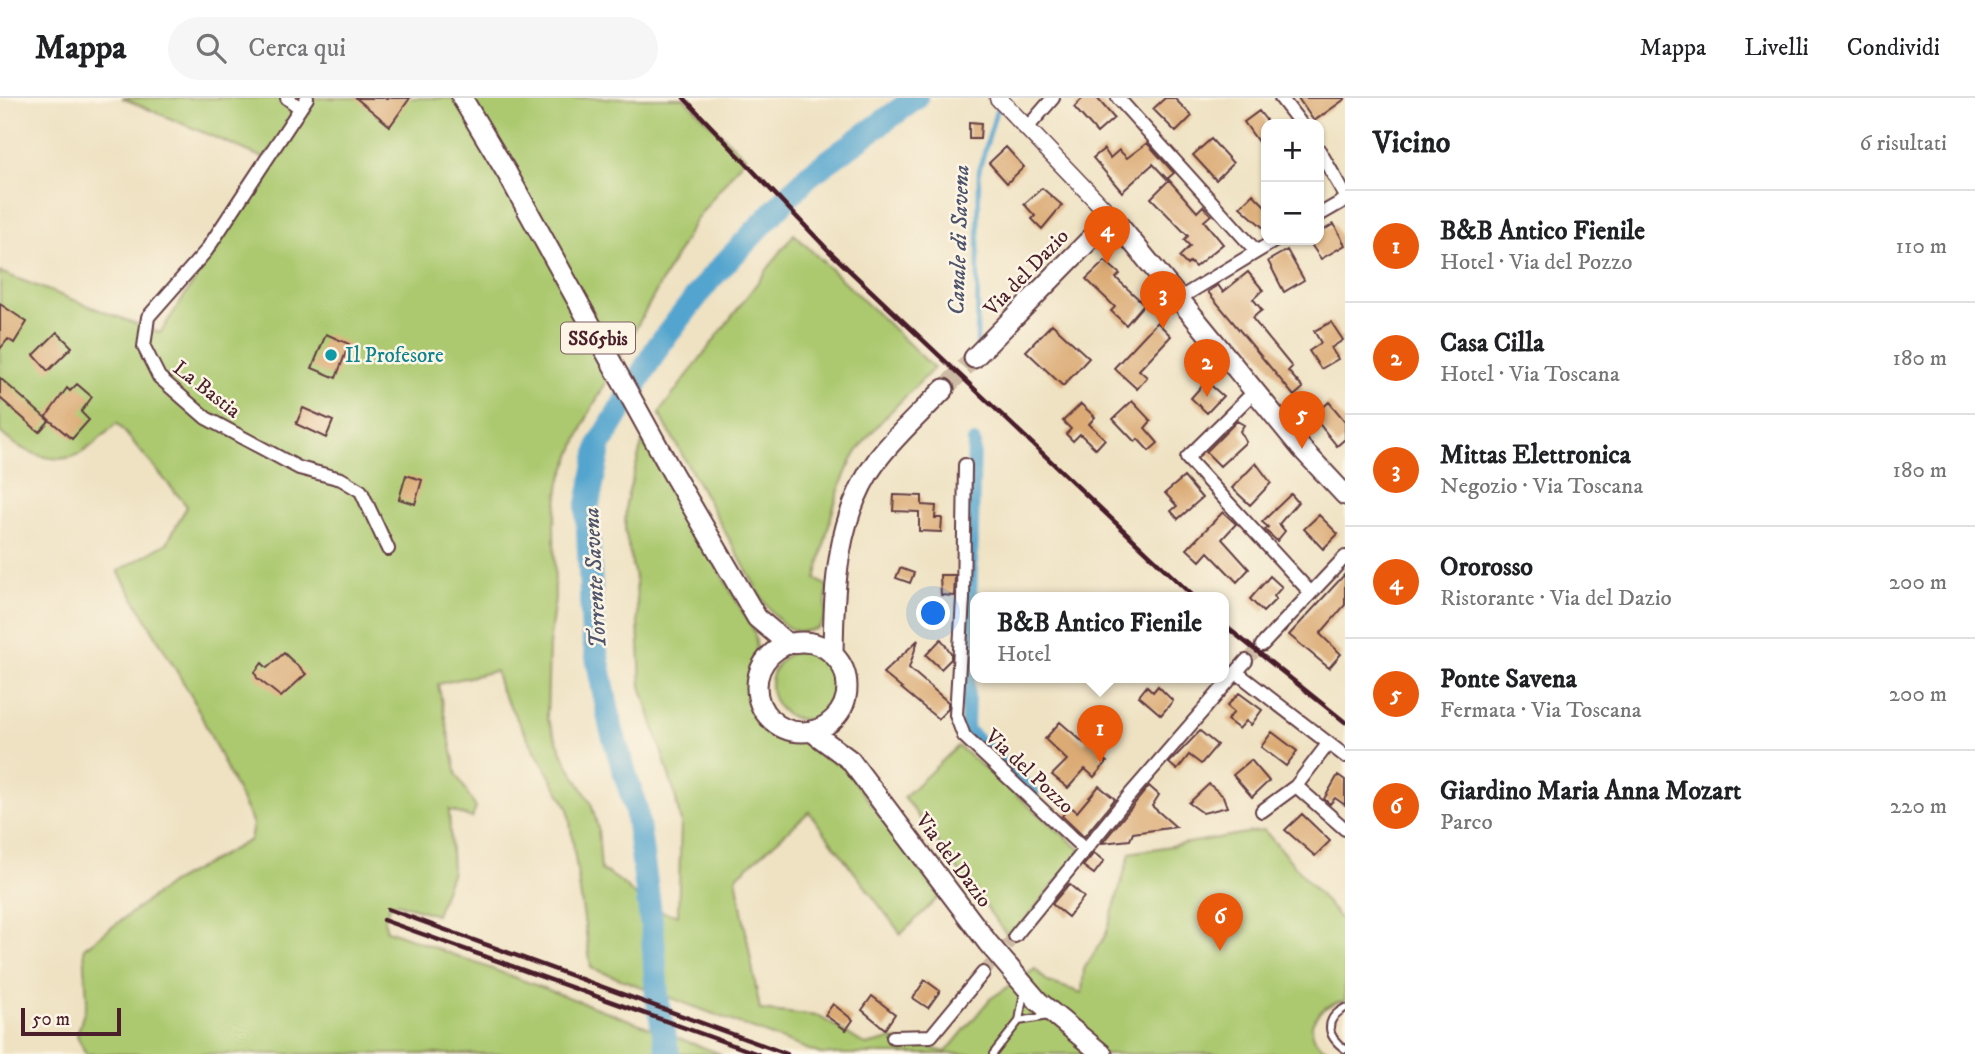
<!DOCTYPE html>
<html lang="it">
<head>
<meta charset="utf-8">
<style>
	:root { --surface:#fff; --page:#f6f6f6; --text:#202124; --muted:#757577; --line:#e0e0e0; --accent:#ea580c }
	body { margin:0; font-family:"IM FELL DW Pica",serif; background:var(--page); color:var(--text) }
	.controls { position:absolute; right:21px; top:21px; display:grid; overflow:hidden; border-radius:14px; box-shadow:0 2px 5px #0004 }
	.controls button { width:63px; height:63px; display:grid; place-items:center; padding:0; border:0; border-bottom:2px solid var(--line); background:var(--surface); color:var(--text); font:35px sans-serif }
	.scale { position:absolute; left:21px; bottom:18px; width:100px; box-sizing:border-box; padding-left:7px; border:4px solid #4a1f2b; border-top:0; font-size:19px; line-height:24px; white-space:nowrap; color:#4a1f2b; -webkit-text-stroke:5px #fcf5e5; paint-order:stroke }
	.you { position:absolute; left:934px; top:516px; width:24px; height:24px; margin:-18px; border:5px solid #fff; border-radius:50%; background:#1a73e8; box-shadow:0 0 0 10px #1a73e833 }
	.badge { display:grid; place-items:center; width:46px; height:46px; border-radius:50%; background:var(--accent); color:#fff; font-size:23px; font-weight:700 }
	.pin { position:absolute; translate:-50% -58px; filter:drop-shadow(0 2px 4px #0008) }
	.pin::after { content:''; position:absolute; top:37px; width:24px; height:21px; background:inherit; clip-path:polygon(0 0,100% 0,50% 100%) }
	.popup { position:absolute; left:970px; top:494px; width:259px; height:91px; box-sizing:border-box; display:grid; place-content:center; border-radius:14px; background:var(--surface); filter:drop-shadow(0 2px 5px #0005); font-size:23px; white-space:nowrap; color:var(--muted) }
	.popup b { font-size:26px; color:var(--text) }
	.popup::after { content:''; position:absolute; left:50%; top:100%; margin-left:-14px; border:14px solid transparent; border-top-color:var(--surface) }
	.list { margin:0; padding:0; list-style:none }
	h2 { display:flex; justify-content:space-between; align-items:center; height:91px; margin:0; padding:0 28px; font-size:30px }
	h2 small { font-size:23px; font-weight:400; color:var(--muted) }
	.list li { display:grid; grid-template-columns:46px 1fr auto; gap:21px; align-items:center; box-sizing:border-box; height:112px; padding:0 28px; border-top:2px solid var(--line) }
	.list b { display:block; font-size:26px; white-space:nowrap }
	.list p { margin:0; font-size:23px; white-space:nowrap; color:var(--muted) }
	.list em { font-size:23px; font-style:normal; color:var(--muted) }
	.icon { flex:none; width:38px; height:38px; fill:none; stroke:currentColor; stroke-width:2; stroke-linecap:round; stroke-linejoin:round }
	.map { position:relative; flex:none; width:1345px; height:956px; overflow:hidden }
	header { display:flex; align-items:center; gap:42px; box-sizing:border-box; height:98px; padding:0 35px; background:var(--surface); border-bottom:2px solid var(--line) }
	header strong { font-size:33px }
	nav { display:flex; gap:38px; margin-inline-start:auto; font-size:24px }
	.search { width:490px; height:63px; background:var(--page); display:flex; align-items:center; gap:18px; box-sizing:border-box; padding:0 24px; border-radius:38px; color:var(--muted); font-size:26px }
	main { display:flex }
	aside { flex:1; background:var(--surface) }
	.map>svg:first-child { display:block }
	.green { fill:#acc96f; stroke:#7b744d; stroke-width:2 }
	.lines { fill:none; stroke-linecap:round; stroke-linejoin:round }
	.stream { stroke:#53a4ce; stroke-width:4.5 }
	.canal { stroke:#53a4ce; stroke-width:14 }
	.river { stroke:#53a4ce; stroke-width:24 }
	.building { fill:#dbaa74 }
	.minor-tunnel { stroke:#cebba5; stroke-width:12; stroke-dasharray:12 6; stroke-linecap:butt }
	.primary-tunnel { stroke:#cebba5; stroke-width:19; stroke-dasharray:19 10; stroke-linecap:butt }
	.service-casing { stroke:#633c42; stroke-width:10 }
	.minor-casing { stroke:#633c42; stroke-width:16 }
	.secondary-casing { stroke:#633c42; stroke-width:19 }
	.primary-casing { stroke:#633c42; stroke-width:23 }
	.service { stroke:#fff; stroke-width:6 }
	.minor { stroke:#fff; stroke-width:12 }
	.secondary { stroke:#fff; stroke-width:16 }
	.primary { stroke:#fff; stroke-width:19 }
	.rail { stroke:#4a1f2b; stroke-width:4.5 }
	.culture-dot { fill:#0f9aa8; stroke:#fcf5e5; stroke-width:2.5 }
	.labels { text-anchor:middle; stroke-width:5; stroke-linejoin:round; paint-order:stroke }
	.shield { fill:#fcf5e5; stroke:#7f5f63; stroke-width:2 }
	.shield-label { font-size:19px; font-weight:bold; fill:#4a1f2b }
	.street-label { font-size:21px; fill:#4a1f2b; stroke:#fcf5e5 }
	.culture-label { font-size:21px; fill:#0d838f; stroke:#fcf5e5; text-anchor:start }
	.water-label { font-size:23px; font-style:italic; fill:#4e546c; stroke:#fcf5e5 }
</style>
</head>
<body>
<header>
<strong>Mappa</strong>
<div class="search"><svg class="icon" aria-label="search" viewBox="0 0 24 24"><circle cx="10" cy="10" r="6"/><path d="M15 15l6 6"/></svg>Cerca qui</div>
<nav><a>Mappa</a><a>Livelli</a><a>Condividi</a></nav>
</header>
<main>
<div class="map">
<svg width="1345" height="956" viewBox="0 0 1345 956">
	<rect width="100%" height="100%" fill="#fcf5e5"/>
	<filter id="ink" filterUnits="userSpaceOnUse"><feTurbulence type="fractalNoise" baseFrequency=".0143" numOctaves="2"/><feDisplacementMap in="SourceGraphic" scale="14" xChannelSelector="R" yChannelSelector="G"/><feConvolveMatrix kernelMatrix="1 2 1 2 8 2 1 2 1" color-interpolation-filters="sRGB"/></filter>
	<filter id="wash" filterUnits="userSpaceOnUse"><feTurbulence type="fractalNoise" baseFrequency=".00686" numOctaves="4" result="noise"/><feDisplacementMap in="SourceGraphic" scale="28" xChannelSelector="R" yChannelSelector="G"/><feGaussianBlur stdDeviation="1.57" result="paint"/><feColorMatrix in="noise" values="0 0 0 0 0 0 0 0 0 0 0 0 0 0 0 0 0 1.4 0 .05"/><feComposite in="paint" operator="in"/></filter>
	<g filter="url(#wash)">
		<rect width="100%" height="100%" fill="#efe2c3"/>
		<path class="green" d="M122 0H684L745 59 695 123 588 317 560 384 554 426 555 500 549 547 547 620 567 665 591 705 598 730 601 772C636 787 632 811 678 817L681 725 674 693 641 588 636 484 625 433 626 404 643 342 753 531C766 566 738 606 777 632 795 644 813 641 833 655L940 798 901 836 809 714 736 779 760 912 818 918 866 947 891 941 946 954 990 901 1035 871 1048 884 1082 895 1084 871 1106 836 1130 755 1264 732 1345 826V903C1328 903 1303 922 1315 941 1320 950 1329 952 1338 956H820L591 870 568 710 501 593 496 573 438 586 457 677 476 710 472 720 449 712 452 773 436 817 397 805 390 808 384 822 387 832 721 956H86L77 938 87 903 84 850 171 785 250 742 253 726 193 601 118 473 167 445 187 408 117 325C105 335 91 351 77 357 52 368 18 352 0 334V174L160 235 273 64Z
			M794 136 934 270C908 297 870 330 852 362 833 398 826 442 816 481L827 488 825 519 819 529C792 543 777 522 763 502L659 315Z
			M771 587a35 35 0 1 1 70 0a35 35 0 1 1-70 0Z
			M958 648 1081 752 1010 841 904 699Z"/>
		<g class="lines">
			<path class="stream" d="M977 246 979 73 998 7"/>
			<path class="canal" d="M974 344 967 632 1033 694"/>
			<path class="river" d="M668 956 657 899 653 838 636 711 611 630 593 538 587 411 600 346 659 247 710 181 808 78 916 0"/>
		</g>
		<g id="blocks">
			<path class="building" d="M356 0H410L390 28Z
				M1083 0H1097L1114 20 1097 35 1074 9Z
				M1165 0H1174L1192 18 1176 34 1153 11Z
				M1298 0H1345V1L1314 23Z
				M1259 13 1266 22V55L1244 24Z
				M969 24 981 25 980 41H969Z
				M1211 41 1233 65 1216 82 1193 57Z
				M1147 45 1174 75 1167 81 1153 66 1122 94 1093 60 1104 51 1110 60 1119 52 1127 60Z
				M1006 49 1024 69 1007 85 989 65Z
				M1169 82 1197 114 1203 108 1211 117 1204 123 1223 146 1195 169 1190 164 1187 167 1179 159 1190 148 1184 142 1188 138 1151 100Z
				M1042 90 1062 107 1042 131 1032 121 1035 118 1024 106Z
				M1253 96 1266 109V132L1240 109Z
				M1334 126 1345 147 1321 161 1308 142H1319V135Z
				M1287 152 1304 182 1284 194 1268 163Z
				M1105 163 1120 176 1116 180 1144 206 1126 227 1111 213 1115 209 1086 181Z
				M1248 174 1263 192 1253 201 1262 212 1252 220 1292 269 1288 273 1303 290 1294 298 1208 194 1218 187 1223 194Z
				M0 206 27 224 14 245 8 241 0 251Z
				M1157 224 1171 238 1139 272 1147 279 1137 291 1114 270Z
				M1331 224 1343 242 1331 250 1338 261 1321 271 1309 253 1321 245 1314 233Z
				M1052 226 1089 260 1063 288 1026 253Z
				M57 234 72 249 48 273 34 257Z
				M326 236 349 246 336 280 312 270Z
				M0 280 49 323 39 334 0 300Z
				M1206 283 1223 298 1207 315 1191 300Z
				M77 286 92 299 81 314 89 322 72 341 46 319 67 290 70 293Z
				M1132 303 1151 323 1145 330 1158 345 1149 353 1138 341 1135 344 1113 321Z
				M1329 304 1345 323V341L1337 348 1313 318Z
				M1081 306 1095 319 1089 326 1105 341 1096 351 1080 336 1073 343 1066 336 1071 331 1063 323Z
				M303 310 333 323 326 340 296 326Z
				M1237 323 1244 327 1240 333 1246 344 1220 368 1206 354Z
				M1256 365 1271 385 1250 407 1232 390Z
				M406 377 422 382 415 406 399 401Z
				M1184 379 1202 400 1178 421 1171 413 1177 408 1165 395Z
				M1291 396 1298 404 1279 426 1285 433 1277 443 1265 432 1268 429 1262 424Z
				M894 397 922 398V407L936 408 935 420H942L941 434 919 433V414L893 413Z
				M1223 414 1236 426 1222 441 1249 471 1237 484 1208 454 1200 463 1187 451Z
				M1319 417 1338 436 1323 451 1304 431Z
				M900 470 914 475 910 485 896 480Z
				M1345 476V507L1320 536 1341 556 1329 570 1289 537Z
				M940 477H955L954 498 941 497Z
				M1270 478 1282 489 1274 498 1276 501 1263 514 1250 501Z
				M941 541 951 555V561L941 571 926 557Z
				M918 542 909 570 948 604V611L938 621 883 575Z
				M284 555 306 576 281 599 257 580 255 574 262 565 267 570Z
				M1147 588 1153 594 1158 588 1173 603 1161 617 1139 598Z
				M1239 595 1262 612 1251 627 1246 623 1239 631 1227 622 1234 614 1227 608Z
				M1060 624 1084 645 1089 641 1097 648 1104 655 1101 659 1107 664 1094 679 1085 671 1068 690 1052 677 1067 662 1045 641Z
				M1200 633 1217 647 1201 666 1189 657 1177 672 1169 665Z
				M1272 634 1297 653 1286 668 1261 649Z
				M1251 662 1269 683 1252 699 1233 677Z
				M1338 677 1345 682V707L1335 700 1330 706 1324 701Z
				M1209 686 1223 698 1227 709 1203 715 1189 705Z
				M1099 688 1115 701 1084 739 1062 718 1070 708 1077 714Z
				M1149 688 1159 697 1152 708 1176 729 1133 735 1130 742 1102 745Z
				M1302 716 1330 743 1315 758 1285 732Z
				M1094 755 1104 763 1094 776 1083 768Z
				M1069 786 1084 799 1068 819 1052 806Z
				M925 882 940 893 928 910 913 900Z
				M872 898 895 916 885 931 862 912Z
				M833 906 853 922 846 932 825 917Z"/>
		</g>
	</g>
	<g filter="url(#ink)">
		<use href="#blocks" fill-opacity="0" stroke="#633c42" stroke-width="2"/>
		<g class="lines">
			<path class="minor-tunnel" d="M1246 563 1262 547
				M983 875 1015 838"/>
			<path class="primary-tunnel" d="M944 291 974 260"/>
			<defs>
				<path id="service" d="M1345 910C1324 921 1326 938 1345 951
					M1019 923 1048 918
					M993 956 1019 923 1024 894"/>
				<path id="minor" d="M287 0 300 10
					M307 0 206 153 148 219 144 249 159 279 206 320 299 370 341 381 361 393 388 451
					M1118 0 1256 153
					M1281 0 1301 26
					M1027 30 1053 0
					M1319 52 1345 97
					M1319 117 1345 102
					M1180 200 1276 142
					M1255 293 1187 360 1310 494
					M965 367 963 501 956 617 964 638 1084 751
					M1262 547 1345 459
					M1236 574 1345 658
					M1328 646 1296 688 1345 731
					M1262 713 1296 688
					M1015 838 1128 699 1246 563
					M893 939 931 938 983 875"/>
				<path id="secondary" d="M998 0 1112 119"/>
				<path id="primary" d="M462 0 507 75 673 376 757 520 788 546
					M974 260 1112 119 1302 351 1345 397
					M757 589a45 45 0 1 1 90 0a45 45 0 1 1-90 0Z
					M833 556C834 489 836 417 878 361 897 336 922 314 944 291
					M811 633 850 662 988 845 1038 903 1102 956"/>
			</defs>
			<use href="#service" class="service-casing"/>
			<use href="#minor" class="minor-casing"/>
			<use href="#secondary" class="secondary-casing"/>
			<use href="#primary" class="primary-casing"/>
			<use href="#service" class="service"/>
			<use href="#minor" class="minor"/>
			<use href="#secondary" class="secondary"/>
			<use href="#primary" class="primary"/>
			<path class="rail" d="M684 0 829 153 1194 499
				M1224 527 1345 624
				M388 811 787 956
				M383 822 758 956"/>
		</g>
	</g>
	<circle class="culture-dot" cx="331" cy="257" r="7"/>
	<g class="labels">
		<rect class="shield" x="561" y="224.5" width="74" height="31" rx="5"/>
		<g class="shield-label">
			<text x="598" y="247">SS65bis</text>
		</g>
		<g class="street-label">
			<text transform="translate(1026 174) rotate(-46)" y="7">Via del Dazio</text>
			<text transform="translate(207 291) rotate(38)" y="7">La Bastia</text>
			<text transform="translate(1030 673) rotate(43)" y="7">Via del Pozzo</text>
			<text transform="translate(954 762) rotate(53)" y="7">Via del Dazio</text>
		</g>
		<g class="culture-label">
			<text x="345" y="264">Il Profesore</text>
		</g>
		<g class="water-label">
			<text transform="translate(958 142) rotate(-88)" y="8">Canale di Savena</text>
			<text transform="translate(594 480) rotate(-93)" y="8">Torrente Savena</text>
		</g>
	</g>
</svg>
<div class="controls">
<button>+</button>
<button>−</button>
</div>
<div class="scale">50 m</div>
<div class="you"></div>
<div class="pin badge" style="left:1100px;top:665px">1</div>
<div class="popup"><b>B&amp;B Antico Fienile</b>Hotel</div>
<div class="pin badge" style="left:1207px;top:299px">2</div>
<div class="pin badge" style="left:1163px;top:231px">3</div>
<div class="pin badge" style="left:1107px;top:166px">4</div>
<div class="pin badge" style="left:1302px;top:351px">5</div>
<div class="pin badge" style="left:1220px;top:853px">6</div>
</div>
<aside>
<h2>Vicino<small>6 risultati</small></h2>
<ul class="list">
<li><span class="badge">1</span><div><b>B&amp;B Antico Fienile</b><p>Hotel · Via del Pozzo</p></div><em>110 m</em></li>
<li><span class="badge">2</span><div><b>Casa Cilla</b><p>Hotel · Via Toscana</p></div><em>180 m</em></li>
<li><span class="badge">3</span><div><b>Mittas Elettronica</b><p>Negozio · Via Toscana</p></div><em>180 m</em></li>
<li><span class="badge">4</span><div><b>Ororosso</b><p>Ristorante · Via del Dazio</p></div><em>200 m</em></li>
<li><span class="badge">5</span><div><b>Ponte Savena</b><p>Fermata · Via Toscana</p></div><em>200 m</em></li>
<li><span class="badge">6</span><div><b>Giardino Maria Anna Mozart</b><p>Parco</p></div><em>220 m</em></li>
</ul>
</aside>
</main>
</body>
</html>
